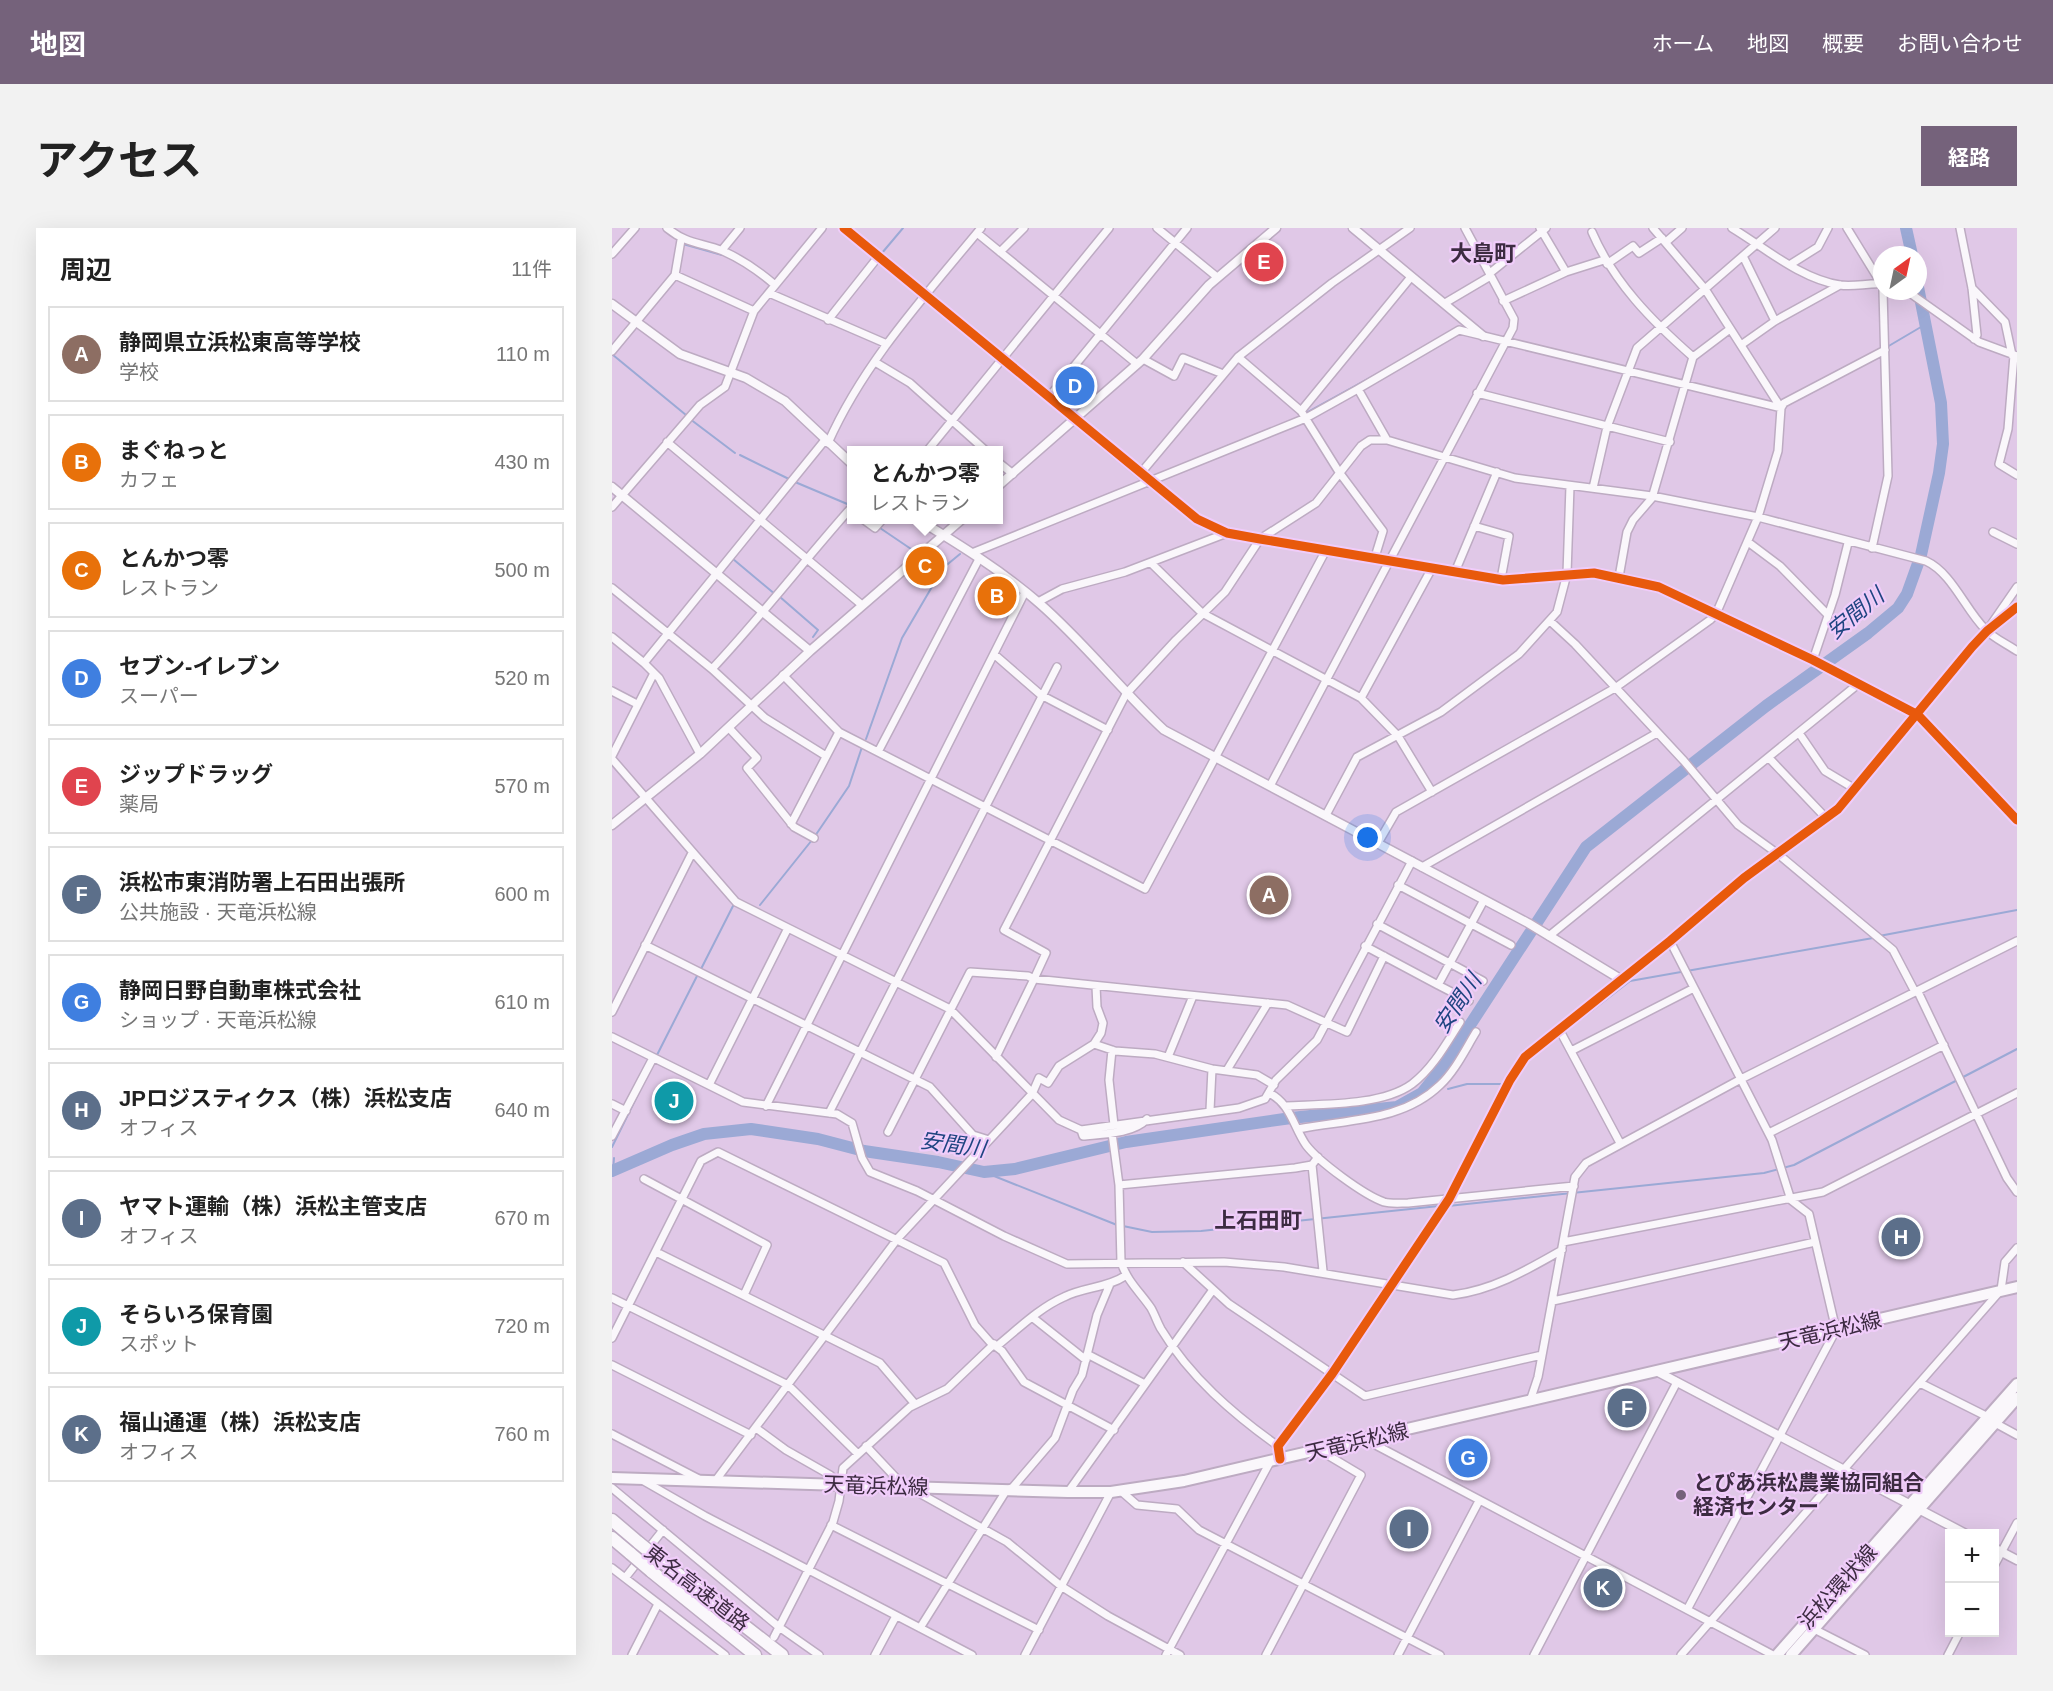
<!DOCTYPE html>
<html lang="ja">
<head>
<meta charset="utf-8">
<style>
	:root { --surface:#fff; --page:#f2f2f2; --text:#222; --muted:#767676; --line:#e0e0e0; --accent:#75627b }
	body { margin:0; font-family:Arial,"Noto Sans JP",sans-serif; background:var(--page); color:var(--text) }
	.controls { position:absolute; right:18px; bottom:18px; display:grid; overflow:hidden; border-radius:0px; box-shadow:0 6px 24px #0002 }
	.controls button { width:54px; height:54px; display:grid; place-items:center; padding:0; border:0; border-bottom:2px solid var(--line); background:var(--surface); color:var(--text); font:30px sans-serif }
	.compass { position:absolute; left:1261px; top:18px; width:54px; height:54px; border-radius:50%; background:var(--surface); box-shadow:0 6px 24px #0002; rotate:33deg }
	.you { position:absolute; left:756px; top:610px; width:21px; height:21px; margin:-15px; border:4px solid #fff; border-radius:50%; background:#1a73e8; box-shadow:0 0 0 9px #1a73e833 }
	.badge { display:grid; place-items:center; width:39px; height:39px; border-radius:50%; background:var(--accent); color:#fff; font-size:20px; font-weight:700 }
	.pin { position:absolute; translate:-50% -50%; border:3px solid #fff; box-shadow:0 2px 6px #0006 }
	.popup { position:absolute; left:235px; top:218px; width:156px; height:78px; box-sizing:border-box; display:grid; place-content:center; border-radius:0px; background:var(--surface); filter:drop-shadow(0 2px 4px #0005); font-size:20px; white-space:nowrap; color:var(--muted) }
	.popup b { font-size:22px; color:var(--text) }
	.popup::after { content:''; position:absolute; left:50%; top:100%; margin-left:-12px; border:12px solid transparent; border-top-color:var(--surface) }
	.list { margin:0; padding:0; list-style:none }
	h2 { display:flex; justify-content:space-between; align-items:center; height:78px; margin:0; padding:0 24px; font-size:26px }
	h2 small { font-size:20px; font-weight:400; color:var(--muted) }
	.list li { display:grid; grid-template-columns:39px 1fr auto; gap:18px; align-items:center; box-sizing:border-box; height:96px; margin:0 12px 12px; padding:0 12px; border:2px solid var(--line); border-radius:0px }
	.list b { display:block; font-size:22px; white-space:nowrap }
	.list p { margin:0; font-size:20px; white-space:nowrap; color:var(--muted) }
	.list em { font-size:20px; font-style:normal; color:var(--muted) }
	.map { position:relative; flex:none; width:1405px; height:1427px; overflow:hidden; border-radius:0px }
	header { display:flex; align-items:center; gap:36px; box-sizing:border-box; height:84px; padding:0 30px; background:var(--accent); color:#fff }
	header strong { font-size:28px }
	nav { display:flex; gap:33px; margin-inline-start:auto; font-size:21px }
	.intro { display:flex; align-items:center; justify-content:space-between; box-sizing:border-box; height:144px; padding:0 36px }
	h1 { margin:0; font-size:42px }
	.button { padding:15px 27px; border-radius:0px; background:var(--accent); color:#fff; font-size:21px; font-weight:700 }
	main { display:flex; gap:36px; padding:0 36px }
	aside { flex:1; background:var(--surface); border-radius:0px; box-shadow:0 6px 24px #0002 }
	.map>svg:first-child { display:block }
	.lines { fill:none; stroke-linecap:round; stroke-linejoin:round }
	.stream { stroke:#9ba9d5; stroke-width:2 }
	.river { stroke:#9ba9d5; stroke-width:12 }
	.minor-casing { stroke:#bdabc2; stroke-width:10 }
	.tertiary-casing { stroke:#bdabc2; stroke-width:11 }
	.primary-casing { stroke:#bdabc2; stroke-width:14 }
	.motorway-casing { stroke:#bdabc2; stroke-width:15 }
	.minor { stroke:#faf7fb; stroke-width:7 }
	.tertiary { stroke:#faf7fb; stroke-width:8 }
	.primary { stroke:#faf7fb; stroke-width:10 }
	.motorway { stroke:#faf7fb; stroke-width:12 }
	.motorway-bridge-casing { stroke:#bdabc2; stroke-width:15; stroke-linecap:butt }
	.motorway-bridge { stroke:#faf7fb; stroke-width:12 }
	.cycleway-casing { stroke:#f0ccfa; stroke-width:13 }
	.cycleway { stroke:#e8590c; stroke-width:9 }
	.poi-dot { fill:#75627b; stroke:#f0ccfa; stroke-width:2 }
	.labels { text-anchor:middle; stroke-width:4.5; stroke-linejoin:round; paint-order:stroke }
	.street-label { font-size:21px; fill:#3c2b41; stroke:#f0ccfa }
	.poi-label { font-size:21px; font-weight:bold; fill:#3c2b41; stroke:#f0ccfa; text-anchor:start }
	.neighbourhood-label { font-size:22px; font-weight:bold; fill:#3c2b41; stroke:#f0ccfa }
	.water-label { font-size:22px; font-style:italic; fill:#1f4581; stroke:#f0ccfa }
</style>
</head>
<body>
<header>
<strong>地図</strong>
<nav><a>ホーム</a><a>地図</a><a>概要</a><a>お問い合わせ</a></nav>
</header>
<div class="intro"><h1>アクセス</h1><a class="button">経路</a></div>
<main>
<aside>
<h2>周辺<small>11件</small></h2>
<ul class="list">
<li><span class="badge" style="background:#8d6e63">A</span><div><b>静岡県立浜松東高等学校</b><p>学校</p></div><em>110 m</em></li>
<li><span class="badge" style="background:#e8710a">B</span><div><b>まぐねっと</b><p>カフェ</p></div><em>430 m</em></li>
<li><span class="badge" style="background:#e8710a">C</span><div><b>とんかつ零</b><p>レストラン</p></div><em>500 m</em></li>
<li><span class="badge" style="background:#3f7fe0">D</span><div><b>セブン-イレブン</b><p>スーパー</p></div><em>520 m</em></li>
<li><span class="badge" style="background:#e0444e">E</span><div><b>ジップドラッグ</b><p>薬局</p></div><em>570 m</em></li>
<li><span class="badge" style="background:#5c6f8a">F</span><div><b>浜松市東消防署上石田出張所</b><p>公共施設 · 天竜浜松線</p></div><em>600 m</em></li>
<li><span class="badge" style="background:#3f7fe0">G</span><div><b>静岡日野自動車株式会社</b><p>ショップ · 天竜浜松線</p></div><em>610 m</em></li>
<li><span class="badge" style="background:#5c6f8a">H</span><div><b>JPロジスティクス（株）浜松支店</b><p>オフィス</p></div><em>640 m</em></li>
<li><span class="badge" style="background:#5c6f8a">I</span><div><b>ヤマト運輸（株）浜松主管支店</b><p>オフィス</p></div><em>670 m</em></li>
<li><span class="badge" style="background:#0f9aa8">J</span><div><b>そらいろ保育園</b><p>スポット</p></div><em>720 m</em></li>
<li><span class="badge" style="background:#5c6f8a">K</span><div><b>福山通運（株）浜松支店</b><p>オフィス</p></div><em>760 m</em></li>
</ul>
</aside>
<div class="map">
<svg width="1405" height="1427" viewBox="0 0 1405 1427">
	<rect width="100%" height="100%" fill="#e0c8e7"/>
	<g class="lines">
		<path class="stream" d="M239 0 270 25 291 0
			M71 16 110 27
			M1275 119 1314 96
			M1 127 74 187
			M696 184 767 145
			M78 191 123 225
			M676 194 685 190
			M615 218 627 214
			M128 227 179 252
			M183 254 240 278
			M268 300 302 323
			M112 342 121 331 164 367
			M168 369 206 402 201 409
			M80 381 103 353
			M254 511 290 410 331 340 348 326
			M203 608 237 558 250 519
			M148 677 200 612
			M1267 708 1405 682
			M89 741 122 676
			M952 804 1018 753 1261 710
			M45 827 85 748
			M898 856H901L907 845
			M836 861 855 856H893
			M0 919 34 850
			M1 943 2 930
			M372 944 505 997
			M836 978 1152 945 1182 937 1405 821
			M511 998 540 1004 589 1003 827 978"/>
		<path class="river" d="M1294 0 1300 27
			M0 943 60 917 92 906 139 901 206 911 252 923 326 934 372 944 403 941 514 914 679 890 785 879 810 865 830 840 974 619 1154 478 1256 405 1286 380 1295 366 1309 327 1327 245 1331 216 1329 175 1306 59"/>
		<defs>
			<path id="minor" d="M55 0C76 17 89 14 111 23 131 32 147 43 163 57
				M232 0 528 246 585 291 615 305 891 352 982 345 1047 359 1201 432 1306 487
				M545 0 605 49
				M928 0 954 44
				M1120 0C1153 20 1189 51 1228 57 1242 59 1256 55 1270 56
				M1235 0 1270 57
				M1348 0 1360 60 1365 107 1362 111
				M980 4C1002 55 1040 93 1081 129
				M365 5 525 136
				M1054 14 1070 0
				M110 22 128 0
				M388 24 412 0
				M0 26 23 0
				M1131 28 1163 93
				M995 36 1021 18 1027 25 1050 10
				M1179 36 1206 19 1216 0
				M63 47 142 83
				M1360 60 1393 94 1400 127
				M1295 63 1367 114 1405 128
				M157 65 275 116
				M891 73 954 44 992 32
				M833 75 877 49 878 45 934 0
				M216 92 266 29
				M1129 117 1163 93 1228 57
				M0 123 63 47 69 12
				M1402 127 1396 201 1387 236 1405 247
				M626 129 689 183
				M531 131 562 148 571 130 611 146
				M263 134 298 155 373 222
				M746 161 847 102 1169 180 1172 175 1273 122
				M865 165 1058 214
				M437 169 575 0
				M55 214 250 377
				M216 215C252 134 313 68 369 0
				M316 222 497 0
				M386 234 401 246
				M528 246 626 129 720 55 798 0
				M981 260 995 199 1025 120 1163 0
				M0 279 88 177 113 159 142 83 210 0
				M252 292 263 300 270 292
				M862 298 897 308 889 351
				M1381 304 1405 316
				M1136 314 1168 338 1216 387
				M1260 320 1276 248 1271 63
				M360 325 694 190 746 161 775 212 903 250 1040 268 1146 289 1314 333C1340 345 1353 381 1373 401 1381 410 1395 416 1405 423
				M763 329 771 303 727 244 689 183 799 49
				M539 335 590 385 749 470 786 508 820 564
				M843 344 885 244
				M1007 349 1015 304 1021 292 1040 270 1081 129 1118 101
				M0 360 100 441C148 390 191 334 238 281L240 282
				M426 374 450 361 513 344 615 305
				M938 393 963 416 1072 533 1126 597 1166 626 1281 722 1302 762 1307 766 1395 950 1405 964
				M1376 401 1405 359
				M0 409 32 435
				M383 427 429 467 496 502
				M1201 432 1223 367 1236 315
				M100 441 153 490 214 528
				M171 447 227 504 533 661 714 322
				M0 463 25 476
				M749 470 820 340
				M117 500 145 530 135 540 182 599 202 610
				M1187 505 1213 543 1243 561
				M266 524 367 331
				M88 526 47 450 32 435 213 212
				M0 528 42 445
				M1157 530 1214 590
				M0 531 124 674 338 781 447 892 469 902 627 880 653 871 664 852 705 812 800 633
				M658 558 901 100 902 91 853 0
				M714 587 745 529 829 484 907 426 945 384 955 346 958 258
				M179 596 227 504
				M766 615 784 584 1003 460 1098 392 1104 386 1146 289 1166 223 1169 180 1093 61 1041 0
				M810 639 1045 505
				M786 657 899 717
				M765 696 871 753
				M937 708 1245 457
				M1058 713 1160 912 1179 972 1197 986 1224 1102 1076 1380
				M33 717 318 859 361 907 377 912
				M753 718 826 757 872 672
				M826 757 857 773
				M0 784 80 625
				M947 801 1008 915
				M0 809 131 874 225 886 240 895 250 930 258 944 305 963 392 1008 455 1036 612 1034 672 1039 841 1067C881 1062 915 1042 950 1022
				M482 816 503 823 543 826 600 841 645 847 662 857
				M500 822 497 852 502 897
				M959 823 1082 760
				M384 829 422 751 675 777 735 804 772 728
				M556 829 581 768
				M615 842 656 775
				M97 857 176 700
				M657 865C679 876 681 898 694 917 707 934 752 967 772 974 779 976 788 975 796 975L962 958
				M0 876 14 883
				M154 878 413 364
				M674 878C710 876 770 878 800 856 821 840 834 816 848 794
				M598 882 600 841
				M217 885 445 439
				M686 901C735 891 790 894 828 857 843 843 853 822 864 804
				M469 902 471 908C490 906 521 906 535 891
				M276 904 358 744 416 748 422 751 434 725 392 702 514 466 564 412 613 364 648 311 704 275 749 218 758 212H775
				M500 905 507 957 509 1034C515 1053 528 1064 539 1080 543 1087 545 1094 549 1101 578 1149 621 1186 666 1218
				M1157 905 1332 817
				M0 908 41 830
				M700 937 711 1043
				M32 951 155 1017 132 1067
				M507 957 683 940 700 937 706 929
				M951 1014 1211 964 1405 865
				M44 1024 268 1135 303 1176
				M571 1034 617 1076 753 1168 930 1127
				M0 1070 176 1157 246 1226
				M941 1073 1203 1014
				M420 1089 474 1132
				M0 1110 89 933 106 924 332 1035 363 1097 378 1114 390 1123 412 1154 502 1202
				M385 1118C406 1101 427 1080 452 1069 472 1059 495 1060 513 1048
				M475 1126 533 1156
				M0 1137 139 1207
				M1308 1155 1376 1189
				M918 1173 926 1149 963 949 974 935 1129 851 1405 713
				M1383 1195 1405 1207
				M144 1200 174 1222 218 1247 229 1258
				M0 1206 87 1251
				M754 1212 1161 1427
				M254 1218 285 1251 289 1259
				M30 1252 93 1288 360 1427
				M104 1252 286 1010 420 866 427 850 436 855 447 838 482 816 489 805 491 795 485 779 484 758
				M0 1260 167 1399 207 1427
				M298 1260 395 1314 449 1358 496 1388 568 1427
				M509 1263 525 1277 565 1281 587 1302 828 1427
				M456 1264 600 1063
				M219 1297 427 1402
				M1382 1338 1405 1295
				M0 1340 113 1427
				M13 1350 51 1302
				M308 1400 394 1263 401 1259 443 1210 461 1162 470 1147 485 1087 498 1056
				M1202 1401 1253 1427
				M162 1409 221 1294 227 1273 231 1240 298 1179 335 1161 382 1116
				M20 1427 46 1376
				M263 1427 284 1388
				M413 1427 499 1264
				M554 1427 658 1234
				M654 1427 749 1247 707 1222
				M786 1427 867 1273
				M922 1427 1065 1154
				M1069 1427 1389 1062 1393 1034 1405 1020
				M1336 1427 1348 1404"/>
			<path id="tertiary" d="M741 0 871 108
				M0 76 68 126 134 150 173 173 240 236
				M386 258 531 131 597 57 664 0
				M0 259 198 423
				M307 292C348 317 390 343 427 375 472 414 508 461 552 502L916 695 1010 752
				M1306 487 1405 592
				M0 597 88 526 198 423 349 292
				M1046 1144 1354 1306
				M668 1231 666 1218 720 1146 837 971 898 852 913 829 1058 713 1132 650 1226 581 1360 419 1375 403 1405 379
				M1382 1320 1405 1332"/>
			<path id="primary" d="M0 1250 456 1264H499L572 1253 1405 1059
				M1165 1427 1405 1156
				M1179 1427 1405 1170"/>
			<path id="motorway" d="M0 1292 27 1315
				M0 1310 19 1326
				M48 1332 170 1427
				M39 1343 143 1427"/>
		</defs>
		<use href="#minor" class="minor-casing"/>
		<use href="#tertiary" class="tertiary-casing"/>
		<use href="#primary" class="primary-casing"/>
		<use href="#motorway" class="motorway-casing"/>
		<use href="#minor" class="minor"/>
		<use href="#tertiary" class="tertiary"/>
		<use href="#primary" class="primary"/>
		<use href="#motorway" class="motorway"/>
		<defs>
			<path id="motorway-bridge" d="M27 1315 48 1332
				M19 1326 39 1343"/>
		</defs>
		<use href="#motorway-bridge" class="motorway-bridge-casing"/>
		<use href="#motorway-bridge" class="motorway-bridge"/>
		<defs>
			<path id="cycleway" d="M232 0 585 291 615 305 648 311 891 352 982 345 1047 359 1201 432 1306 487 1405 592
				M668 1231 666 1218 720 1146 837 971 898 852 913 829 1058 713 1132 650 1226 581 1360 419 1375 403 1405 379"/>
		</defs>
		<use href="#cycleway" class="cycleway-casing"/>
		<use href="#cycleway" class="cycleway"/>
	</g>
	<circle class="poi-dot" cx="1069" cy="1267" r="6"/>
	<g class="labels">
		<g class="street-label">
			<text transform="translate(1218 1103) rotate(-13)" y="7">天竜浜松線</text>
			<text transform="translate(745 1214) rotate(-13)" y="7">天竜浜松線</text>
			<text transform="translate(264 1258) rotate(2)" y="7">天竜浜松線</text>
			<text transform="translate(1226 1359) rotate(-48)" y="7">浜松環状線</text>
			<text transform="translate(85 1360) rotate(38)" y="7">東名高速道路</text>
		</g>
		<g class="poi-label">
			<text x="1081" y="1262">とぴあ浜松農業協同組合<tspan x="1081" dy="24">経済センター</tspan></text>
		</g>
		<g class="neighbourhood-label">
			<text x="871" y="33">大島町</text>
			<text x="646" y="1000">上石田町</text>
		</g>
		<g class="water-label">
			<text transform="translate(1243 385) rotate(-39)" y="8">安間川</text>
			<text transform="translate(845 775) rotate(-56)" y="8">安間川</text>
			<text transform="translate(341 916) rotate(8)" y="8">安間川</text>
		</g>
	</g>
</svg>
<div class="controls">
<button>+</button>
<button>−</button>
</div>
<svg class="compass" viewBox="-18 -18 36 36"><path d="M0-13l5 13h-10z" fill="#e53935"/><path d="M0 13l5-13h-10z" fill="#767676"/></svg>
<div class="you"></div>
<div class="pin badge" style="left:657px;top:667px;background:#8d6e63">A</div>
<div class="pin badge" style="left:385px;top:368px;background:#e8710a">B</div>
<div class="pin badge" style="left:313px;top:338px;background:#e8710a">C</div>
<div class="popup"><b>とんかつ零</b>レストラン</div>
<div class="pin badge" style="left:463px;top:158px;background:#3f7fe0">D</div>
<div class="pin badge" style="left:652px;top:34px;background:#e0444e">E</div>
<div class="pin badge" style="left:1015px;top:1180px;background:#5c6f8a">F</div>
<div class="pin badge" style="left:856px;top:1230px;background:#3f7fe0">G</div>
<div class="pin badge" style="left:1289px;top:1009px;background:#5c6f8a">H</div>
<div class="pin badge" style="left:797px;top:1301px;background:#5c6f8a">I</div>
<div class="pin badge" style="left:62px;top:873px;background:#0f9aa8">J</div>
<div class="pin badge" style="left:991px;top:1360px;background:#5c6f8a">K</div>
</div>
</main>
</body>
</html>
